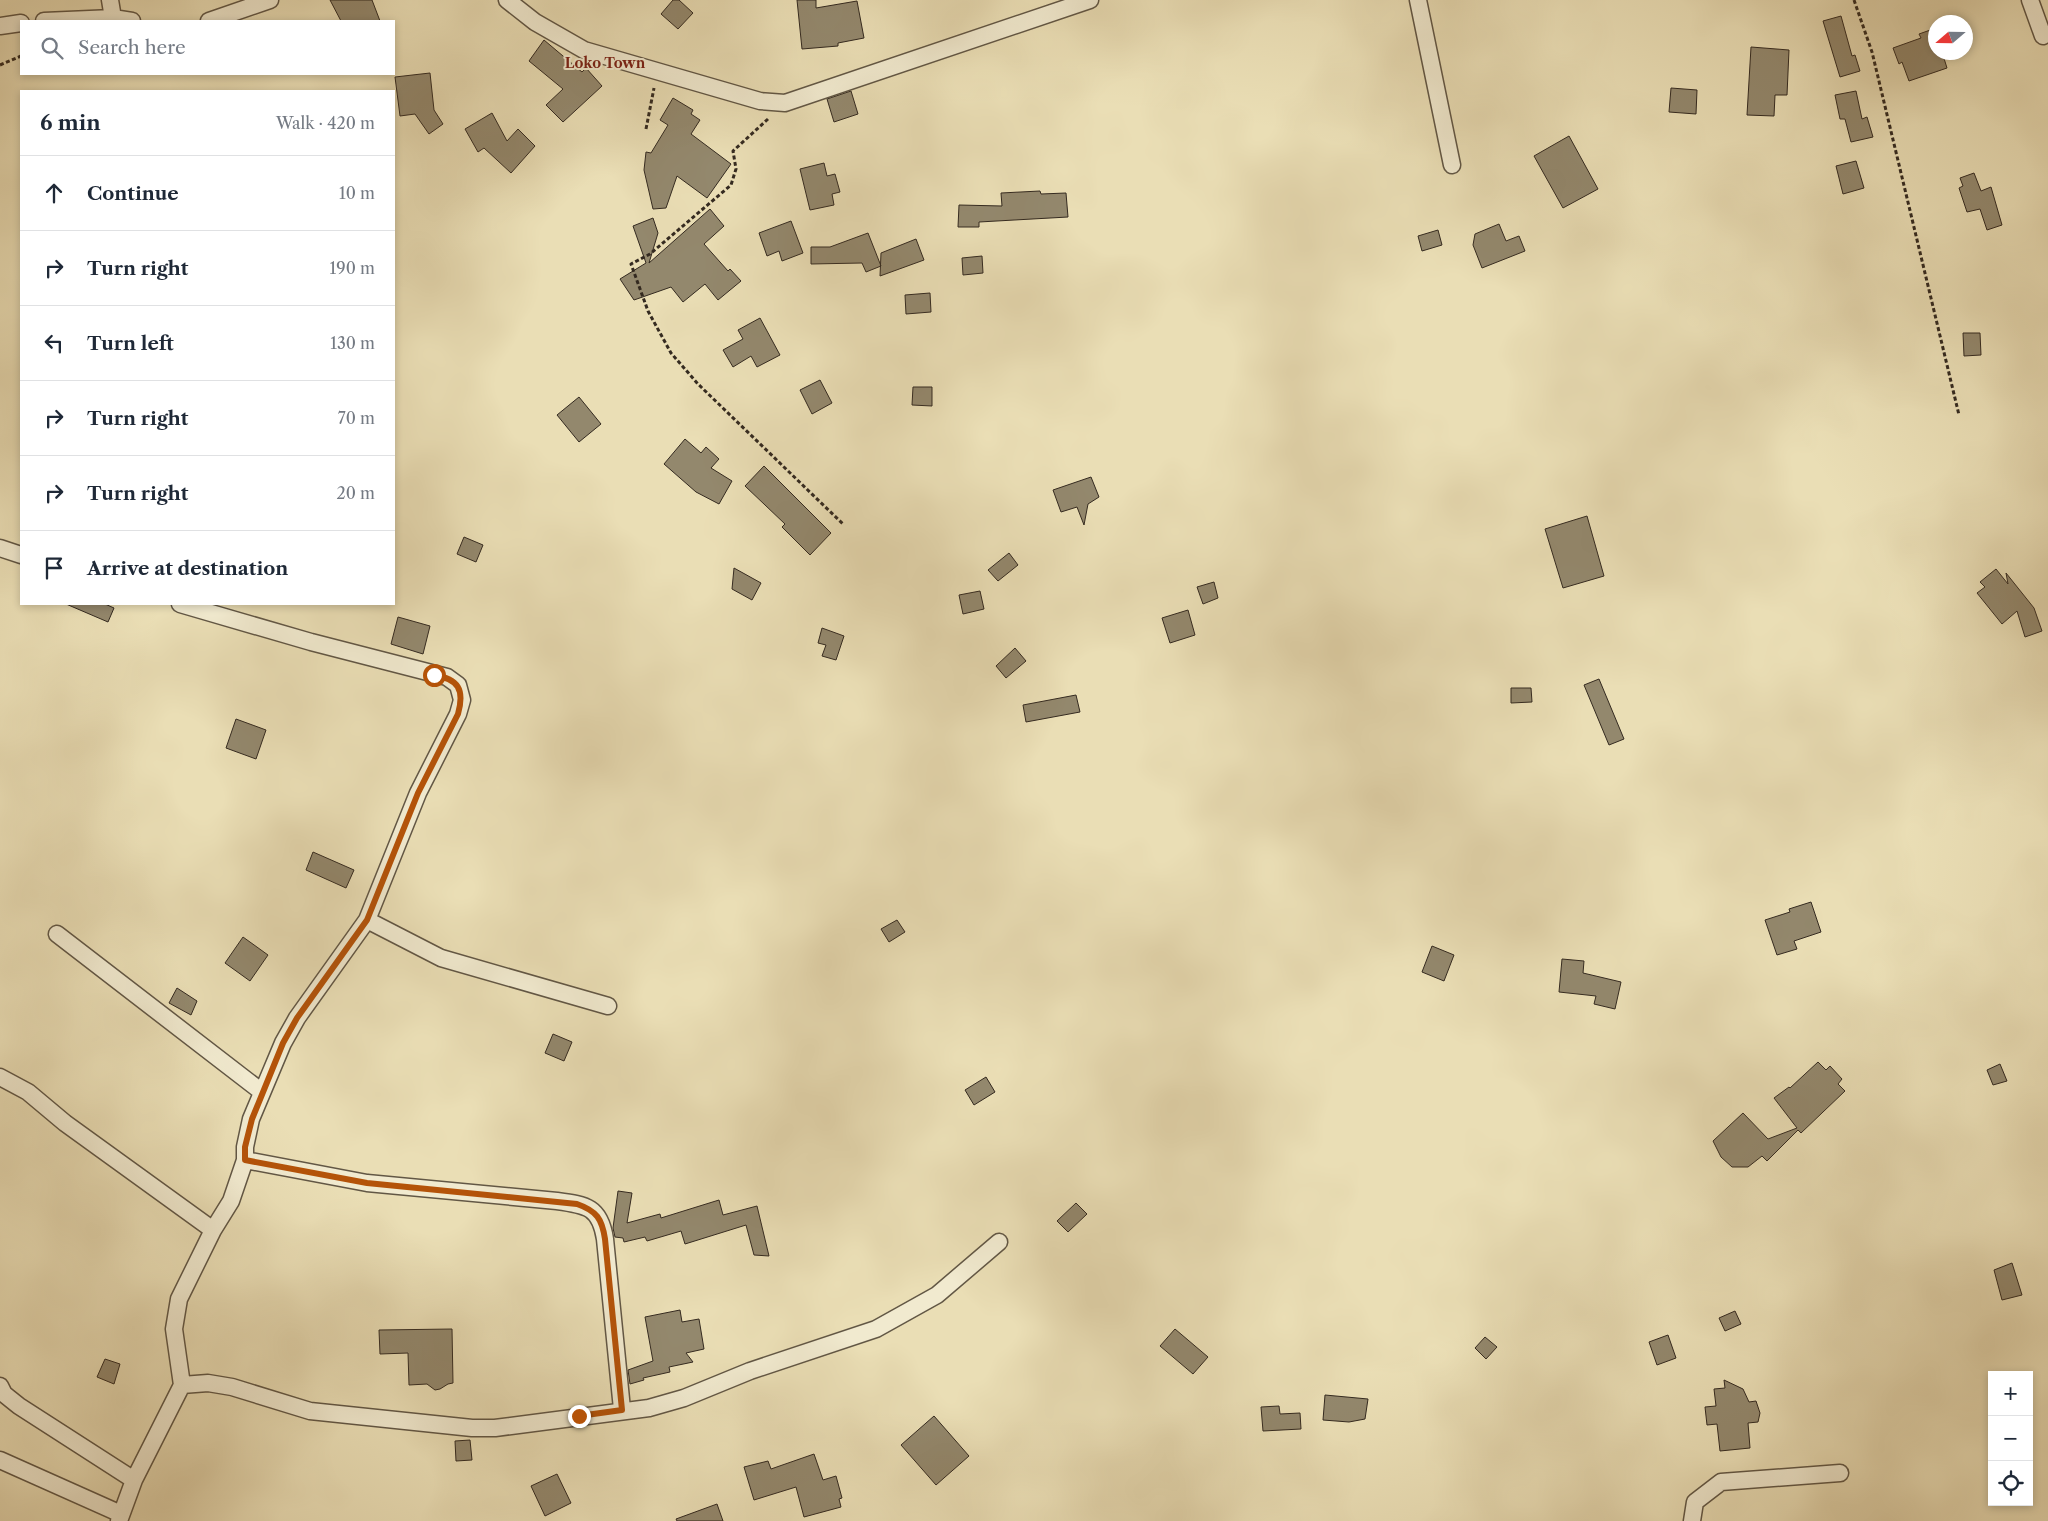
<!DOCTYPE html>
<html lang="en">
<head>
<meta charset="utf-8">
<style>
	:root { --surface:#fff; --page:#f6f6f7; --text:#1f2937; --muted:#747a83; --line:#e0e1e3 }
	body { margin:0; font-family:"Libre Caslon Text",serif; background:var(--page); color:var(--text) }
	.controls { position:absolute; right:15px; bottom:15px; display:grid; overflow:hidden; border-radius:0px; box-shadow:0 2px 8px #0003 }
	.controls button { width:45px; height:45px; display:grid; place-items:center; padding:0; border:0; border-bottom:1px solid var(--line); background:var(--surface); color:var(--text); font:25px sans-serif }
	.compass { position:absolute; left:1928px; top:15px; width:45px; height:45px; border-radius:50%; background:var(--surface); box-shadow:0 2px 8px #0003; rotate:250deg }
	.stop { position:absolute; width:15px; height:15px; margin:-11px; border:4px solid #b45309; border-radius:50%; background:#fff }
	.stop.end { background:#b45309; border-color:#fff; box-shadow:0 1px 5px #0008 }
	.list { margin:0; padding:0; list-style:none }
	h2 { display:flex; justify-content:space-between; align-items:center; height:65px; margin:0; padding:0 20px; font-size:21px }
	h2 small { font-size:16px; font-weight:400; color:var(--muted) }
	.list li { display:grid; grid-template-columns:32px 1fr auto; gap:15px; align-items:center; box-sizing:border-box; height:75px; padding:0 20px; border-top:1px solid var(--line) }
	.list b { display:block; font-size:19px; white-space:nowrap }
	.list em { font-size:16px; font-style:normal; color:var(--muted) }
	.icon { flex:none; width:28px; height:28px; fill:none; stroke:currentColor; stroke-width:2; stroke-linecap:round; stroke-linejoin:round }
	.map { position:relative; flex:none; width:2048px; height:1521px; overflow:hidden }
	.search { position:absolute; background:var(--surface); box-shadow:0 2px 8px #0003; left:20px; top:20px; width:375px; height:55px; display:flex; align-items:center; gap:12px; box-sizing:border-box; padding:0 18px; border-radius:0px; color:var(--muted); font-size:19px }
	.panel { position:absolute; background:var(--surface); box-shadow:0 2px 8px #0003; left:20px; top:90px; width:375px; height:515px; border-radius:0px }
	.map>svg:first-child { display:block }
	.building { fill:#93886d; stroke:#342a20 }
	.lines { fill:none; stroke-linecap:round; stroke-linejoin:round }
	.street-casing { stroke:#625745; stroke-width:19 }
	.path { stroke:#342a20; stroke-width:3; stroke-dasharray:4 2.5; stroke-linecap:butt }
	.street { stroke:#f1eacf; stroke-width:16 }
	.route { stroke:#b45309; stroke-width:6 }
	.labels { text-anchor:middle; stroke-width:4; stroke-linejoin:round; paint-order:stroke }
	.neighbourhood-label { font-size:14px; font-weight:bold; fill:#7a1f14; stroke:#f1eacf }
</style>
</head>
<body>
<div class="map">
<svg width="2048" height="1521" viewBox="0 0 2048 1521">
	<rect width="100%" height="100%" fill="#eadeb5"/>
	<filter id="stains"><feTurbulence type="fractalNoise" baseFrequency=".004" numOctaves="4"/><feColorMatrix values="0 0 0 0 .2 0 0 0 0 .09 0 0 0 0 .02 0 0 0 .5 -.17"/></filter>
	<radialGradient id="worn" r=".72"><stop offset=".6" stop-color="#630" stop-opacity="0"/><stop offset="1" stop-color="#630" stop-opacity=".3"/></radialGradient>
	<path class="building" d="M330 0H372L380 21H341Z
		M673 0H679L693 13 678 29 661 14Z
		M797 0H816V8L857 1 864 38 838 43V46L802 49Z
		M1841 16 1852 56 1855 55 1860 71 1840 77 1823 21Z
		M1936 28V52H1942L1947 68 1909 81 1902 62 1899 64 1893 48 1921 38 1919 34Z
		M544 40 582 72 586 68 602 86 563 122 546 105 563 89 529 61Z
		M1751 47 1789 50 1787 95H1775L1774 116 1747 115Z
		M430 73 434 110 443 124 429 134 415 114 400 116 395 77Z
		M1671 88 1697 90 1696 114 1669 112Z
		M851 91 858 114 834 122 827 99Z
		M1856 91 1862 119 1867 117 1873 137 1851 142 1845 119H1840L1835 95Z
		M673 98 693 110 691 114 700 120 691 134 731 164 707 198 677 176 666 208 653 209 644 170 646 152 651 153 668 125 660 120Z
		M492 113 507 141 518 129 535 146 511 173 484 148 478 152 465 129Z
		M1569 136 1598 189 1563 208 1534 156Z
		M1856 161 1864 188 1843 194 1836 166Z
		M824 163 827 176 835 174 840 192 832 194 834 205 810 210 800 169Z
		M1974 173 1981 191 1991 187 2002 225 1987 230 1980 209 1967 212 1959 188 1963 186 1960 178Z
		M1040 191 1041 194 1066 193 1068 217 979 222V227H958L959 205 1002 206 1001 193Z
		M710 209 724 226 704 244 728 271 730 269 741 281 718 300 705 284 683 302 671 287 634 300 620 279 646 263 633 226 653 218 658 233 649 263Z
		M791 221 803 253 782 261 779 251 767 256 759 233Z
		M1499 224 1506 241 1519 236 1525 251 1482 268 1473 245 1475 234Z
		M1438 230 1442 245 1422 251 1418 236Z
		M868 233 881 266 866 272 862 263 811 264V247H830Z
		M916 239 924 260 880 276 881 253Z
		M982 256 983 273 963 275 962 258Z
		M930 293 931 312 906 314 905 295Z
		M760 318 780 355 757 367 751 356 733 367 723 350 743 339 738 330Z
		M1963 333H1980L1981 355 1964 356Z
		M820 380 832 403 812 414 800 390Z
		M913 387H932V406L912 405Z
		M579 397 601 424 579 442 557 415Z
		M685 439 701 453 706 447 719 459 711 468 732 481 719 504 696 492 664 464Z
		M764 466 831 533 810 555 782 527 785 524 745 486Z
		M1091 477 1099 497 1088 504 1084 525 1077 507 1061 512 1053 490Z
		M1587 516 1604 576 1563 588 1545 529Z
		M464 537 483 545 476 562 457 554Z
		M1009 553 1018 565 998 581 988 570Z
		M734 568 761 583 752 600 732 589Z
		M1996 569 2008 584 2006 573 2034 608 2042 631 2025 637 2017 611 2002 624 1977 593 1985 587 1980 582Z
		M1214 582 1218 598 1203 604 1197 587Z
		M980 591 984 609 963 614 959 595Z
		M66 604H105L114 608 108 622Z
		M1188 610 1195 635 1170 643 1162 618Z
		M398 617 430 626 423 654 391 644Z
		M822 628 844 636 836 660 822 656 826 645 818 643Z
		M1015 648 1026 661 1006 678 996 666Z
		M1599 679 1624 739 1609 745 1584 685Z
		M1511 688H1531L1532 702 1511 703Z
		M1076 695 1080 712 1026 722 1023 705Z
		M236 719 266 730 256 759 226 748Z
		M313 852 354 870 346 888 306 870Z
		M1811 902 1821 932 1794 941 1797 949 1777 955 1765 920 1790 912 1789 909Z
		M897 920 905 932 889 942 881 929Z
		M243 937 268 955 250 981 225 963Z
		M1432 946 1454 955 1444 981 1422 972Z
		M1562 959 1584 961 1583 973 1621 982 1615 1009 1594 1004 1596 996 1559 992Z
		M177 988 197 1001 191 1015 169 1003Z
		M553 1034 572 1042 564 1061 545 1053Z
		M1818 1062 1826 1070 1830 1066 1842 1079 1838 1084 1845 1091 1801 1133 1798 1130 1767 1161 1762 1156 1748 1167H1732L1721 1157 1713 1141 1743 1113 1768 1139 1797 1128 1774 1098 1789 1087 1790 1088Z
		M2000 1064 2007 1081 1993 1085 1987 1070Z
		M986 1077 995 1092 974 1105 965 1090Z
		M618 1191 632 1193 627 1223 660 1214 661 1218 719 1200 723 1215 757 1206 769 1256 754 1255 746 1225 685 1244 681 1231 647 1241 645 1237 624 1242 623 1238 615 1237 613 1228Z
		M1076 1203 1087 1214 1068 1232 1057 1221Z
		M2012 1263 2022 1295 2002 1300 1994 1270Z
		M680 1310 682 1322 699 1319 704 1349 686 1353 693 1362 669 1367 670 1372 643 1378 644 1380 630 1384 628 1370 653 1361 645 1317Z
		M1735 1311 1741 1324 1725 1331 1719 1318Z
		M452 1329 453 1383 448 1384 440 1389 435 1390 427 1384 409 1385 408 1353 380 1354 379 1330Z
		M1175 1329 1208 1357 1193 1374 1160 1346Z
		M1668 1335 1676 1358 1657 1365 1649 1342Z
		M1485 1337 1497 1347 1486 1359 1475 1348Z
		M105 1359 120 1364 114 1384 97 1377Z
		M1724 1380 1743 1389 1749 1402 1756 1401 1760 1413 1758 1422 1748 1423 1750 1448 1720 1451 1717 1424 1707 1425 1705 1407 1716 1406 1714 1389 1725 1388Z
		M1325 1395 1368 1399 1365 1419 1349 1422 1323 1420Z
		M1279 1406 1280 1414 1300 1413 1301 1429 1263 1431 1261 1407Z
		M934 1416 969 1456 936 1485 901 1445Z
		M470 1440 472 1460 456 1461 455 1441Z
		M814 1454 823 1480 836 1476 842 1498 839 1499 841 1507 804 1517 796 1487 754 1500 744 1467 768 1461 771 1469Z
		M557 1474 571 1503 545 1516 531 1486Z
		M717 1504 723 1521H677L676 1519Z"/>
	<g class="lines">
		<defs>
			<path id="street" d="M110 0 113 18
				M507 0 535 22 584 50 760 101 785 103 1090 0
				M1418 0 1452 165
				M2030 0 2043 36
				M44 21 113 18 132 21
				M209 21 270 0
				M0 26 21 23
				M0 548 21 555
				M180 604 311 642 447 677 458 685 462 700 458 714 418 793 367 920 297 1018 283 1043 251 1119 245 1147V1160L231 1201 213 1230 179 1299 174 1329 182 1385
				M367 920 441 958 608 1006
				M57 934 262 1092
				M0 1077 28 1092 65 1123 213 1230
				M245 1160 367 1183 557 1201C587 1205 600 1207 605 1239L622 1409
				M0 1386 4 1394 19 1406 134 1480
				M0 1460 121 1514
				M119 1521 134 1480 182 1385 208 1383 232 1387 310 1411 472 1428H495L649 1408 684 1398 750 1371 876 1329 937 1295 999 1242
				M1692 1521 1695 1502 1721 1482 1840 1473"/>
		</defs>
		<use href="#street" class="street-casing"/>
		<path class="path" d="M1854 0 1872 52 1959 415
			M0 65 21 56
			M768 119 733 151 736 169 731 185 650 254 631 264 648 311 671 353 698 384 844 525
			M646 129 654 88"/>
		<use href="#street" class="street"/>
	</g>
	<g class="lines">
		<path class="route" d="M434 675C458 679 465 689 458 714L418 793 367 920 297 1018 283 1043 252 1119 245 1147V1160L367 1183 577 1204C597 1211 602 1219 605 1239L622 1410 579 1416"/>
	</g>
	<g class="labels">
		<g class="neighbourhood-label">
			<text x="605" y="68">Loko Town</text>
		</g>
	</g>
	<rect width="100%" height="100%" filter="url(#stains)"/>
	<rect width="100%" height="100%" fill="url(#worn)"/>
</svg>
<div class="controls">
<button>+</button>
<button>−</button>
<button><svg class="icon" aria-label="locate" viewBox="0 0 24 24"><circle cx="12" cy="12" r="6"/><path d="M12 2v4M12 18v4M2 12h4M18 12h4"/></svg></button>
</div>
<svg class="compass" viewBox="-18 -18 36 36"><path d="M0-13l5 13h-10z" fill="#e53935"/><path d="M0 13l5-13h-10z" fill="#747a83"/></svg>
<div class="stop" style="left:434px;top:675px"></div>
<div class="stop end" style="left:579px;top:1416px"></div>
<div class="search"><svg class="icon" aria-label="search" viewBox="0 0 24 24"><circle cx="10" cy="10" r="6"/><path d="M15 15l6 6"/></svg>Search here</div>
<section class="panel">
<h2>6 min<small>Walk · 420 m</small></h2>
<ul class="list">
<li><svg class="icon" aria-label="ahead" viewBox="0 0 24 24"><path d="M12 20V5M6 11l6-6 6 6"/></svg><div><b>Continue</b></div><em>10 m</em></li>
<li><svg class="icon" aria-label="right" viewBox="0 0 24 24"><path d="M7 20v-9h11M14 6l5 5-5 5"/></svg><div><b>Turn right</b></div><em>190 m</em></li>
<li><svg class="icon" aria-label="left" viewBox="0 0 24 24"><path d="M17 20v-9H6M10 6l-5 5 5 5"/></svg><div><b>Turn left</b></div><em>130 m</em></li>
<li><svg class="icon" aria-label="right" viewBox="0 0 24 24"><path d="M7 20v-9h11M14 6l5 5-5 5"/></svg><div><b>Turn right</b></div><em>70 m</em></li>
<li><svg class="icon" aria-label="right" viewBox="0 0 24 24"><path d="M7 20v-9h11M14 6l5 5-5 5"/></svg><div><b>Turn right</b></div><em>20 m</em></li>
<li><svg class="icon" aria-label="arrive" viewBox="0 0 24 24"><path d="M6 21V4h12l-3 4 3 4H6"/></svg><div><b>Arrive at destination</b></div></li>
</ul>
</section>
</div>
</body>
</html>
